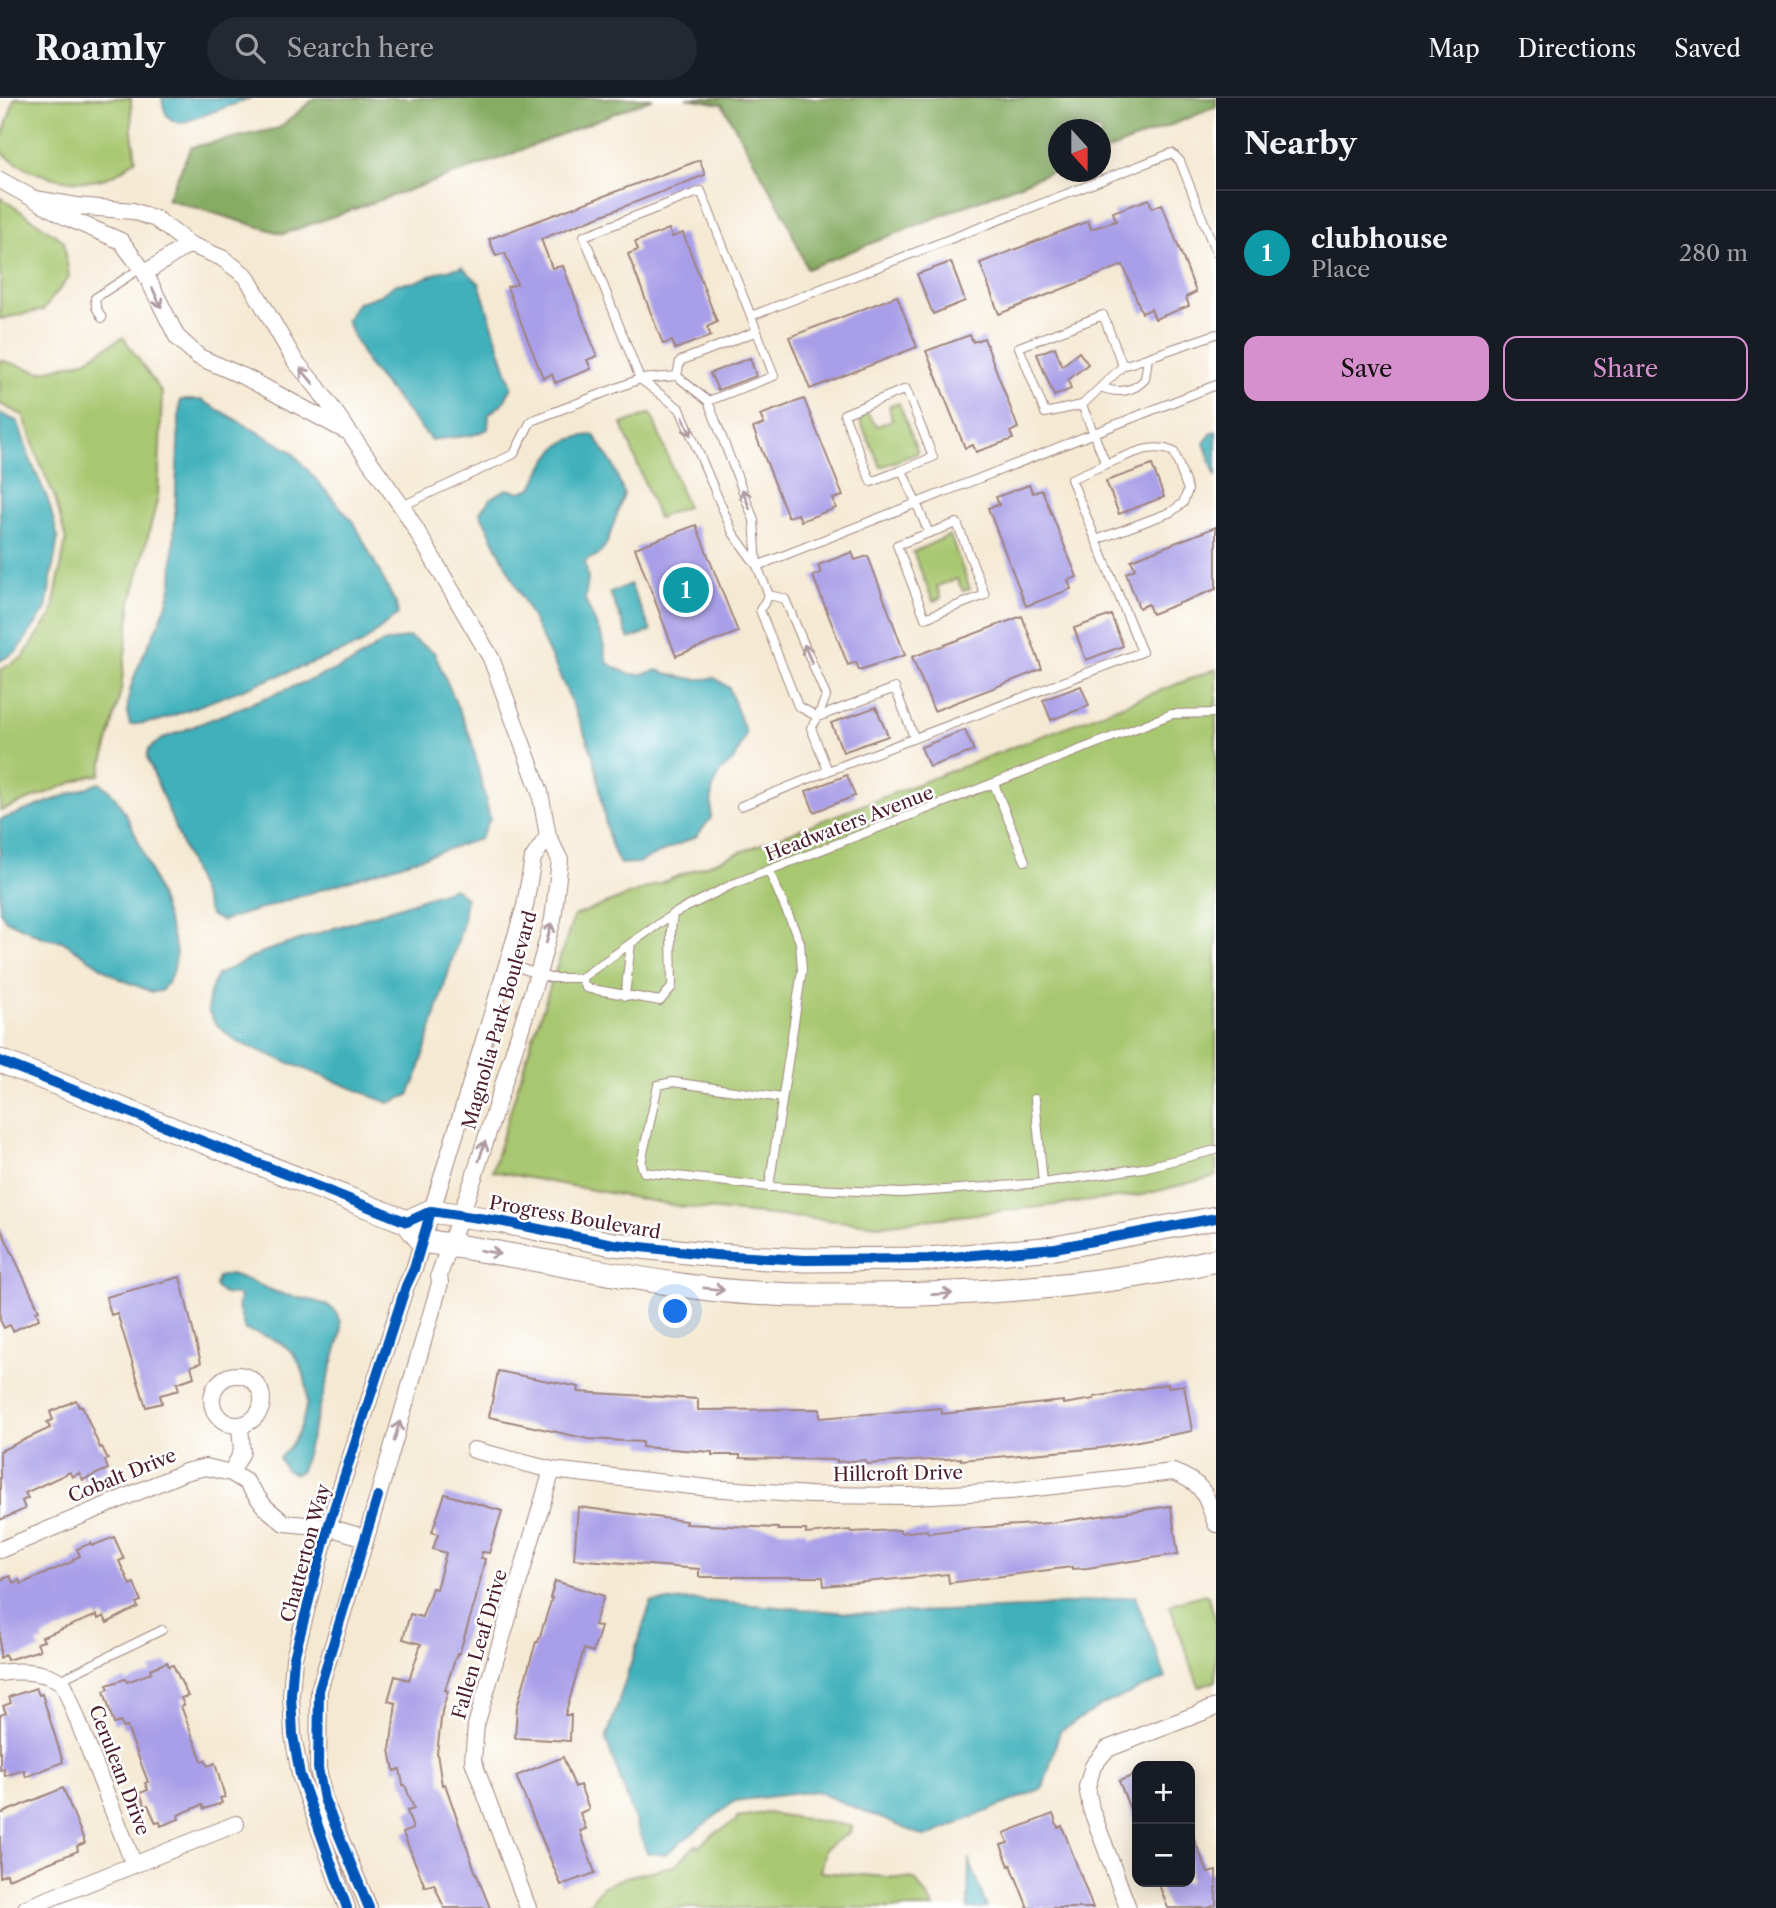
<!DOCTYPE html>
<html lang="en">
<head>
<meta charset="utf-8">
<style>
	:root { --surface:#171b24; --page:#242831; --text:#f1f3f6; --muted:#9ea1a6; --line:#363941; --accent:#d690ce }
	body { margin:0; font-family:"Libre Caslon Text",serif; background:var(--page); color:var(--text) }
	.controls { position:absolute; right:21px; bottom:21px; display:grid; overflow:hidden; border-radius:14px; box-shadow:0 4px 18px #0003 }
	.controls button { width:63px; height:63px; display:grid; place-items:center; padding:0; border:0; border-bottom:2px solid var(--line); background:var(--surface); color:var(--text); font:35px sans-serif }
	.compass { position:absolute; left:1048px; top:21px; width:63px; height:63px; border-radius:50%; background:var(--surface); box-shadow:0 4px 18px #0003; rotate:159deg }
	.you { position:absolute; left:676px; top:1214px; width:24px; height:24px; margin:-18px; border:5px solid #fff; border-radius:50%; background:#1a73e8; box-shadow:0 0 0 10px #1a73e833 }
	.badge { display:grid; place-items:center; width:46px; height:46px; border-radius:50%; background:var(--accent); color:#fff; font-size:23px; font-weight:700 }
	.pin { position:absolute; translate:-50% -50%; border:4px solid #fff; box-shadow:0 2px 7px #0006 }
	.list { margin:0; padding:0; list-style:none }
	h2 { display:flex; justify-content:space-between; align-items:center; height:91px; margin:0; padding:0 28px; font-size:30px }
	h2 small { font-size:23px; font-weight:400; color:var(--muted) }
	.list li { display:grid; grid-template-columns:46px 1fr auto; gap:21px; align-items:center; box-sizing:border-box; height:126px; padding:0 28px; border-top:2px solid var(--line) }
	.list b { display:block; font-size:26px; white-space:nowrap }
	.list p { margin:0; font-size:23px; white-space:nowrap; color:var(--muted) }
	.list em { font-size:23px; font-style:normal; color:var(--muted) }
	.actions { display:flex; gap:14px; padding:21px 28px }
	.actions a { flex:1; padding:16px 0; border:2px solid var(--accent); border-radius:14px; text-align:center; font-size:24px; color:var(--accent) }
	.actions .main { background:var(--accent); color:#111 }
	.icon { flex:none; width:38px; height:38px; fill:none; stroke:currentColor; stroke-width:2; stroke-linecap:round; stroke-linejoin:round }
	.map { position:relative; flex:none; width:1216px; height:1810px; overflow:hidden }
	header { display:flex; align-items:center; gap:42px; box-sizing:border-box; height:98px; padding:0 35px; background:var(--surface); border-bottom:2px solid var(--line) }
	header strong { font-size:33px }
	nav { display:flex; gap:38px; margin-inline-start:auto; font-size:24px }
	.search { width:490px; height:63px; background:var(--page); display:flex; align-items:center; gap:18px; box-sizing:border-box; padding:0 24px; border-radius:38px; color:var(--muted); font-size:26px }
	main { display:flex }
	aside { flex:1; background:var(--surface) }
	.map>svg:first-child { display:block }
	.green { fill:#a7c76f; stroke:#78734d; stroke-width:2 }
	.forest { fill:#85ac62; stroke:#686646; stroke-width:2 }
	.water { fill:#41b1bb; stroke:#466873; stroke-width:2 }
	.building { fill:#a99fe8 }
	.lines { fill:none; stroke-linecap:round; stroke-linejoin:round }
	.service-casing { stroke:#9f847e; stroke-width:10 }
	.minor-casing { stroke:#9f847e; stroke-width:18 }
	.secondary-casing { stroke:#9f847e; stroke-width:25 }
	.service { stroke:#fff; stroke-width:8 }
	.minor { stroke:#fff; stroke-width:16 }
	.secondary { stroke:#fff; stroke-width:23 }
	.cycleway-casing { stroke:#fff; stroke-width:15 }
	.cycleway { stroke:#0057b8; stroke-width:10 }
	.oneway { stroke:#ae9aa0 }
	.labels { text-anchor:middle; stroke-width:5; stroke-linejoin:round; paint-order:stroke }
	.street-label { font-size:19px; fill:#4a1f2b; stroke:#fff }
</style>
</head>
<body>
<header>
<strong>Roamly</strong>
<div class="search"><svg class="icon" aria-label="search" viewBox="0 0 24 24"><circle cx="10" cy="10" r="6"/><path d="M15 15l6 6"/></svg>Search here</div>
<nav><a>Map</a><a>Directions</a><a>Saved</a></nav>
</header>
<main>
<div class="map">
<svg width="1216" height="1810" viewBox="0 0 1216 1810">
	<rect width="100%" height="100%" fill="#fff"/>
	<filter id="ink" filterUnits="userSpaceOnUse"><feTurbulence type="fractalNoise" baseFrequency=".0143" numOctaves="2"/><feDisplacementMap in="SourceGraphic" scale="14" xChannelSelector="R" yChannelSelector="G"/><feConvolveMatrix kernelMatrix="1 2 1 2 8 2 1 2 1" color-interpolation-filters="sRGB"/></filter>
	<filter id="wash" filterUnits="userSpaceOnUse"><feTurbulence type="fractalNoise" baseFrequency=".00686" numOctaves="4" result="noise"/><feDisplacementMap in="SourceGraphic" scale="28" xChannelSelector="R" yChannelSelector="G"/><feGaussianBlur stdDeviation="1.57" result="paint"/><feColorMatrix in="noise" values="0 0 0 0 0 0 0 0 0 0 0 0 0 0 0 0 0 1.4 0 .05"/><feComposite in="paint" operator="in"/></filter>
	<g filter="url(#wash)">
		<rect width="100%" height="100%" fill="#f4e9d2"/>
		<path class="green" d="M15 0H131L132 35 136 61C127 68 119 76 108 79 75 91 24 76 0 52V46Z
			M0 99 64 143 69 179 43 212 0 221Z
			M123 239 162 295 158 399 131 505 121 592 100 677 89 678 0 713V572L23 559 52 516 66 442 55 400 37 358 25 321 23 317 0 306V262L41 274 84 263Z
			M899 305 918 355 881 369 858 319 867 315 877 328 892 322 889 308Z
			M651 315 687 409 658 420 622 326Z
			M950 437 970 491 963 493 957 481 937 488 941 500 933 503 913 454Z
			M1216 571V1078L1142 1097 881 1127 683 1109 492 1073 531 945 574 818Z
			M1205 1496 1208 1498 1216 1522V1583L1199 1589 1170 1508 1174 1505Z
			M766 1715 852 1728 850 1734 825 1751 820 1774 915 1781 934 1810H586L603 1788 626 1779 676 1767 696 1747 698 1749 713 1736 736 1723 737 1719Z"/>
		<path class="forest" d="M315 0H653L504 59 283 136 167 101 191 49 279 30Z
			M686 0H1216V9L1101 55 1100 32H1058V71L807 171 786 120 722 6Z"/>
		<path class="water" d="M162 0H251L182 25C167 23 164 15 162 0Z
			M462 169 479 185 512 289 503 305 489 316 488 331 473 337 431 342 368 267 346 223 357 205 380 197 396 186 415 184 442 173Z
			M180 302H201L291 353 355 426 396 506 398 516 362 546 159 623 130 627C119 594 149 549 162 518 167 508 169 497 172 486Z
			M0 315 18 324 30 361 48 402 58 439 46 511 17 553 0 563Z
			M1216 333V379L1204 345 1212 335Z
			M594 337 613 367 624 396 607 445 598 457 585 463 588 481 585 502 602 540 607 564C626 577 635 580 657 572 678 579 693 583 715 580L729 590 746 636 734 662 720 674 712 693 711 720 697 738 638 765 620 766C600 732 604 689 591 652 560 570 518 494 480 414L492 399 507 391 520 394 532 390C548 358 555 339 594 337Z
			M630 486 651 533 629 541 610 495Z
			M409 539 434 554 471 640 490 721 480 741 222 823 210 817 147 659 149 651 162 641 350 566 382 545Z
			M99 685C128 695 162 806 172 837L176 854 174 871 168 884 161 893 152 894 118 880 62 843 44 840 6 822 0 813V722Z
			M455 790 466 800 462 829 417 979 409 997 389 1005 237 944 216 926 208 913 209 897 217 877 263 854Z
			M230 1176C249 1181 267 1192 286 1197 310 1204 345 1201 341 1236L301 1373 295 1376 286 1372 279 1360C310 1333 319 1275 285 1248 272 1239 259 1236 245 1232L238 1209 240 1198C228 1194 225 1201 215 1188L218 1179Z
			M1135 1498 1166 1580 1100 1608 1060 1633 1043 1690 926 1739 815 1693 735 1703 664 1757 647 1755 606 1642 651 1504 694 1502 861 1516 1025 1510Z
			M969 1761 987 1810H968Z"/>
		<g id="blocks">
			<path class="building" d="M700 62 705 77 541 141 552 170 563 168 597 258 587 262 591 271 555 285 552 276 543 280 507 189 517 186 505 155 496 158 489 141Z
				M1149 101 1152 110 1162 106 1196 194 1186 199 1189 208 1155 221 1151 211 1142 215 1123 167 999 216 980 165 1088 123 1091 131 1116 123 1113 114Z
				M669 131 672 139 683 135 717 224 707 229 711 238 675 251 672 243 663 246 628 156 638 152 635 144Z
				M951 164 965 203 933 216 917 176Z
				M897 198 917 249 810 291 789 239Z
				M970 237 973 244 984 240 1018 330 1010 334 1013 341 976 354 973 347 965 350 926 253Z
				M1055 249 1062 268 1079 254 1088 266 1068 282 1071 291 1054 298 1037 256Z
				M750 260 756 278 718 292 710 275Z
				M804 301 843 398 833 401 836 410 801 423 798 416 788 419 753 330 764 326 760 317Z
				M1152 367 1164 399 1119 416 1106 383Z
				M1029 387 1033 395 1042 392 1077 479 1068 482 1071 491 1026 508 988 410 999 407 996 399Z
				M696 427 738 534 676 558 635 450Z
				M1216 429V491L1152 516 1148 506 1139 510 1126 475 1135 471 1131 462Z
				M852 454 855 462 868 458 905 557 859 572 856 564 848 567 813 478 821 475 818 467Z
				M1111 517 1123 548 1086 562 1074 530Z
				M1022 518 1042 571 934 613 912 559Z
				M1081 588 1089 608 1051 622 1043 602Z
				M876 609 888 638 843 654 831 625Z
				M965 632 974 653 929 669 921 649Z
				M847 677 855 698 814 714 806 693Z
				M0 1129 39 1212 36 1213 39 1221 13 1233 10 1227 4 1230 0 1222Z
				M180 1179 201 1265 191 1268 194 1279 177 1285 179 1292 160 1297 162 1305 146 1309 117 1215 111 1217 106 1199Z
				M498 1273 579 1289 578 1294 698 1301V1312L820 1311V1320L941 1310 942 1316 1063 1303V1306L1094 1301V1299L1168 1286V1289L1184 1287 1192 1333 1101 1350 961 1362V1360L866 1366 865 1362 837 1364V1362L740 1360V1357H712V1354L642 1349V1344L588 1341 489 1319Z
				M76 1302 79 1309 82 1308 100 1350 102 1349 108 1361 105 1363 108 1371 83 1382 79 1375 72 1379 70 1374 25 1395 28 1400 22 1403 25 1411 0 1422V1353L50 1330 47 1324 53 1322 50 1314Z
				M445 1396 502 1413 489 1455 482 1454 481 1460 485 1461 475 1504 459 1556 457 1555 445 1592 448 1593 442 1613 437 1655 442 1687 445 1686 474 1770 490 1810H444L434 1786 425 1789 403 1735 413 1731 407 1713 414 1711 405 1687H403L400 1671 394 1673 390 1652 396 1605 388 1603 395 1578 409 1582 421 1546 403 1541 410 1516 422 1519 432 1490 436 1491 446 1455 433 1451 438 1436 432 1434Z
				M1171 1408 1178 1456 1087 1470 1072 1471V1469L949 1485 948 1476 824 1488 823 1479H699V1471L574 1461 578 1409 686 1423 685 1426 778 1430V1432H806V1436L850 1432 851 1434 900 1432V1435L927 1432 928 1435 972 1430 1050 1425Z
				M114 1439 124 1461 119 1463 130 1487 134 1485 141 1503 136 1505 138 1509 107 1525 104 1518 98 1521 97 1517 42 1539 44 1543 37 1545 40 1552 7 1562 5 1557 0 1560V1482L10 1478 13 1485 19 1482 21 1486 74 1463 73 1461 80 1458 77 1451 91 1445 92 1448Z
				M555 1483 604 1498 594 1527 601 1529 593 1554 584 1551 565 1617H571L570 1643 515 1640 517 1609 536 1544H538L552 1500H550Z
				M167 1564 169 1568 173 1567 188 1598 181 1600 184 1607 181 1608 202 1663 205 1662 208 1668 215 1665 225 1699 220 1700 222 1705 204 1711 202 1707 178 1717 179 1721 161 1728 160 1724 156 1725 148 1707 145 1708 140 1695 148 1692 145 1685 148 1684 127 1629 123 1630 121 1624 114 1626 104 1593 109 1591 107 1587 125 1581 127 1584 151 1575 150 1571Z
				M36 1590 39 1597 42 1596 63 1664 26 1679 24 1672 5 1678 4 1671 0 1672V1617L6 1615 3 1608 11 1605 9 1599Z
				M563 1659 575 1689 580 1687 589 1711 580 1715 586 1731 580 1733 595 1775 561 1787 516 1678Z
				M1137 1676V1727H1136L1119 1683Z
				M63 1690 85 1745 77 1748 78 1753 8 1781 7 1776 0 1779V1716Z
				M1053 1716 1058 1730 1062 1728 1093 1810H1028L1011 1767 1009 1768 1001 1747 1008 1745 1004 1735Z
				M1190 1732 1208 1775 1216 1773V1807L1208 1810H1168L1158 1784H1190Z"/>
		</g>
	</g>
	<g filter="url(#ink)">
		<use href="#blocks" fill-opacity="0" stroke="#9f847e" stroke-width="2"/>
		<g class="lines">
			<defs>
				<path id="service" d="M102 220 96 209 95 200 141 170
					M677 278 680 263 757 233
					M1101 289C1117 296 1134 294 1145 281L1148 260
					M708 303 774 278 751 218
					M1082 307 1045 315 1019 249 1103 217 1123 268
					M902 372 871 384 844 316 906 291 933 359 902 372 929 435 957 425 985 497 925 520 897 447 929 435
					M402 408 514 356 531 323 640 281 677 278 708 303 754 422 757 468
					M1096 442 1071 381 1106 366
					M757 468 1216 287
					M769 497 785 501 826 598 818 619 811 630 828 673 1142 554 1096 442 1171 414 1183 405 1188 392 1174 354C1152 343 1128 358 1106 366L1082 307 1123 268 1216 236
					M914 639 895 590 818 619 798 608 760 512 769 497 757 468 733 435 680 311 640 281 584 138 701 93 751 218 1172 55 1180 63 1216 155
					M994 686 1025 763
					M741 708 828 673
					M508 866 550 880H581L673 816 733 786 1172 616 1216 615
					M581 880 586 890 660 903 672 889 671 832 673 816
					M625 898 631 845
					M782 1000 673 984 658 987 641 1065 644 1074 769 1089 902 1095 1043 1085 1143 1070 1216 1052
					M1035 1001 1043 1085
					M769 1089 802 872 800 844 769 773
					M60 1582 162 1532"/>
				<path id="minor" d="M0 82 68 120 121 143 145 175 177 239 199 259 247 280 344 332
					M35 101 77 108 133 113 156 121 189 146 222 160 246 178 295 263 317 289 405 413 491 560 540 694 548 738 560 762 553 821 538 876 474 1079 439 1177 440 1185 366 1440 319 1592 318 1670 324 1701 369 1810
					M145 175 189 146
					M212 1302a25 25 0 1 1 50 0a25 25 0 1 1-50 0Z
					M474 1352 552 1372 709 1390 810 1397 912 1398 1010 1393 1173 1374C1205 1386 1205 1396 1216 1426
					M231 1375 242 1354 240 1328
					M0 1452 185 1374 206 1369 231 1375 246 1384 265 1409 284 1425 328 1429 366 1440
					M0 1575C18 1572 51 1573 64 1587L134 1767
					M26 1810 236 1726
					M347 1810 300 1677 293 1637 291 1597 294 1560 328 1429 406 1188 414 1171 525 808 533 760 548 738
					M528 1810 473 1663 476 1627 552 1372
					M1128 1810 1091 1711 1087 1689 1093 1668 1107 1651 1216 1609"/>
				<path id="secondary" d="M0 963 407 1124 422 1143C519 1156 613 1179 710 1191 764 1198 819 1197 874 1197 988 1196 1105 1188 1216 1162
					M407 1124 431 1113 499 1123 613 1146 715 1157 805 1162 928 1161 1055 1150 1216 1120"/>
			</defs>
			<use href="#service" class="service-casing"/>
			<use href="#minor" class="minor-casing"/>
			<use href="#secondary" class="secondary-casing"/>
			<use href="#service" class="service"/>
			<use href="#minor" class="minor"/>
			<use href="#secondary" class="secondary"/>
			<defs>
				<path id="cycleway" d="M0 963 407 1124 431 1113 499 1123 613 1146 715 1157 805 1162 928 1161 1055 1150 1216 1120
					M347 1810 300 1677 293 1637 291 1597 294 1560 328 1429 406 1188 414 1171 431 1113
					M369 1810 324 1701 318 1670 319 1592 378 1398"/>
			</defs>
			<use href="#cycleway" class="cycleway-casing"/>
			<use href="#cycleway" class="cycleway"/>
		</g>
		<defs><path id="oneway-shaft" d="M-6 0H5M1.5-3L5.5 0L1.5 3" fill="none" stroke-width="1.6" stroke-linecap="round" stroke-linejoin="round" transform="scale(1.75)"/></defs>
		<g class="oneway">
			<use href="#oneway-shaft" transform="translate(157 200) rotate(65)"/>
			<use href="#oneway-shaft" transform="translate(307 278) rotate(-130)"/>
			<use href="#oneway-shaft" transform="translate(687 328) rotate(67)"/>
			<use href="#oneway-shaft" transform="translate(746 401) rotate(-111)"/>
			<use href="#oneway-shaft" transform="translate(808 556) rotate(-113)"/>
			<use href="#oneway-shaft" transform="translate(549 835) rotate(-75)"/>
			<use href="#oneway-shaft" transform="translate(482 1053) rotate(-73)"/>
			<use href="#oneway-shaft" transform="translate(490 1154) rotate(10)"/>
			<use href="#oneway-shaft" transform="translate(714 1191) rotate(6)"/>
			<use href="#oneway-shaft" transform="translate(942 1196) rotate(-3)"/>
			<use href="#oneway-shaft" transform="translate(397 1333) rotate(-74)"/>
		</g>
	</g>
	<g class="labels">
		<g class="street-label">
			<text transform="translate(849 725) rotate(-21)" y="7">Headwaters Avenue</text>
			<text transform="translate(499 922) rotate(-74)" y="7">Magnolia Park Boulevard</text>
			<text transform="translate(575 1119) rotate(10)" y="7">Progress Boulevard</text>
			<text transform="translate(898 1375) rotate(-1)" y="7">Hillcroft Drive</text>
			<text transform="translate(122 1377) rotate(-22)" y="7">Cobalt Drive</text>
			<text transform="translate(305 1455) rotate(-75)" y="7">Chatterton Way</text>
			<text transform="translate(479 1546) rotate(-74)" y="7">Fallen Leaf Drive</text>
			<text transform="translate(120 1672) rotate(69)" y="7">Cerulean Drive</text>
		</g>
	</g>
</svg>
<div class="controls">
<button>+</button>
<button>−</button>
</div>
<svg class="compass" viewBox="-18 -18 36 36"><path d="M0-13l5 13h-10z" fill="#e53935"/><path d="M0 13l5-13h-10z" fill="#9ea1a6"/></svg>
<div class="you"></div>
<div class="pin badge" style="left:686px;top:492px;background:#0f9aa8">1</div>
</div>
<aside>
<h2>Nearby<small></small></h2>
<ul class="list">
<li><span class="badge" style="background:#0f9aa8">1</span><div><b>clubhouse</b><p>Place</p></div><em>280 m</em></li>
</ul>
<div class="actions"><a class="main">Save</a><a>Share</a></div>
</aside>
</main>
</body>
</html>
